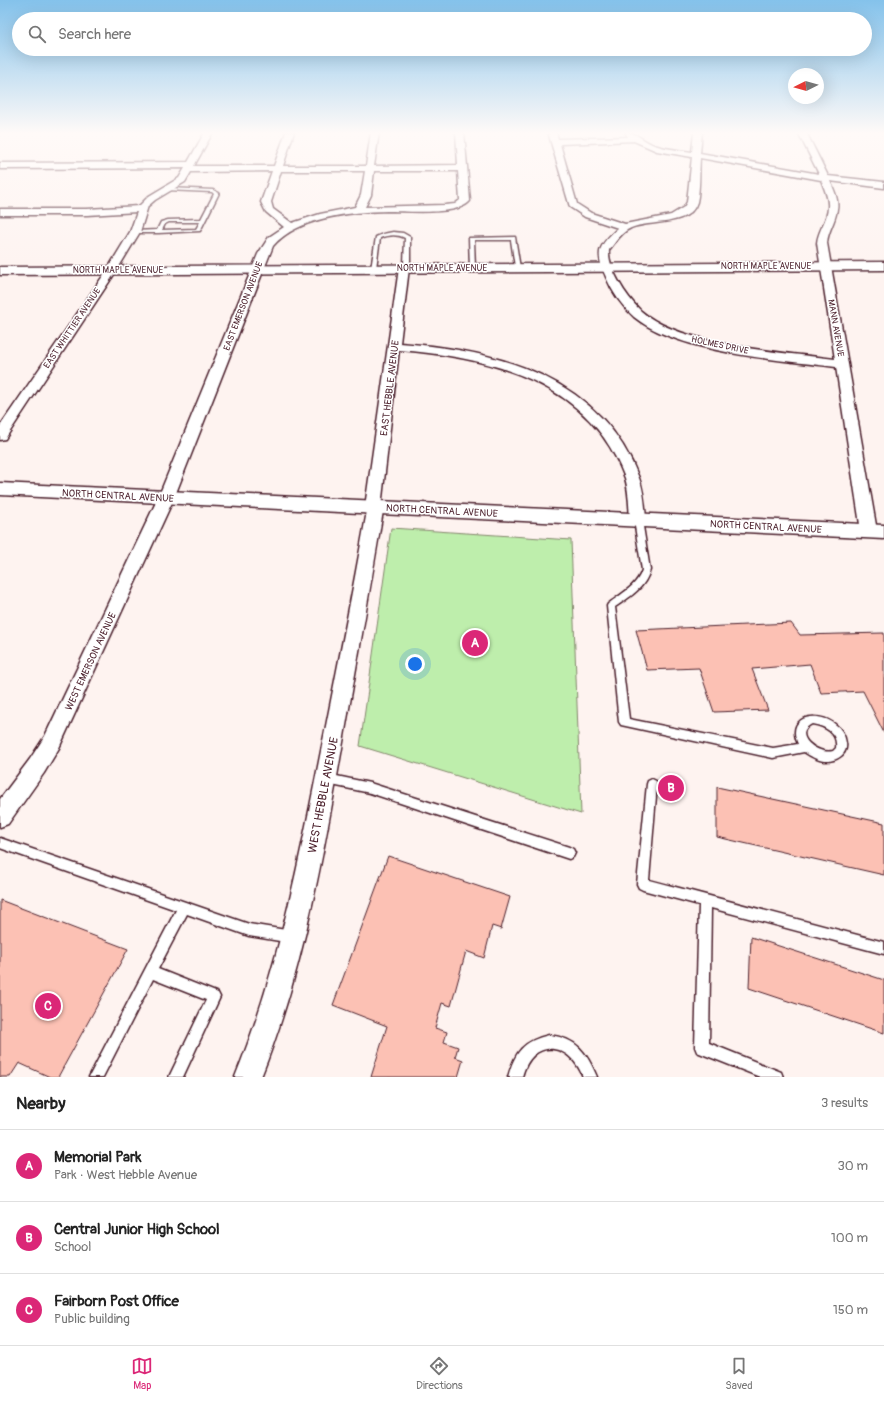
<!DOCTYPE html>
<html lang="en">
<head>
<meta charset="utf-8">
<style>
	:root { --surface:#fff; --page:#f6f6f6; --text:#222; --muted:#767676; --line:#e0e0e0; --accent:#db2777 }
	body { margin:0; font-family:Pangolin,sans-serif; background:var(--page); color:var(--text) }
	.compass { position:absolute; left:788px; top:68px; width:36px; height:36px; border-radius:50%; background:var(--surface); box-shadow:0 4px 16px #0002; rotate:265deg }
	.you { position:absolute; left:415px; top:664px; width:14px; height:14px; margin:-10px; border:3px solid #fff; border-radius:50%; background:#1a73e8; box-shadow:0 0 0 6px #1a73e833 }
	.badge { display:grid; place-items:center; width:26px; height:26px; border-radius:50%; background:var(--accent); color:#fff; font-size:13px; font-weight:700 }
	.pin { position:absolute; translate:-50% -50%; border:2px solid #fff; box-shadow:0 1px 4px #0006 }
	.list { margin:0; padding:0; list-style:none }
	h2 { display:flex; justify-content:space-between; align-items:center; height:52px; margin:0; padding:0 16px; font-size:17px }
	h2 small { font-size:13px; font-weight:400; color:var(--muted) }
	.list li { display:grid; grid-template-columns:26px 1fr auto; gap:12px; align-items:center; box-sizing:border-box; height:72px; padding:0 16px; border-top:1px solid var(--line) }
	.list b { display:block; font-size:15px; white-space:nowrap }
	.list p { margin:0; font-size:13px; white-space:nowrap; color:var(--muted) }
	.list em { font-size:13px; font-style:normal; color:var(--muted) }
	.icon { flex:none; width:22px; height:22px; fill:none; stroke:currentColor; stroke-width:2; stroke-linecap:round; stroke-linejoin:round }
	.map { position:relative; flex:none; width:884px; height:1077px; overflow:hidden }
	.search { position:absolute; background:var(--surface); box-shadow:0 4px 16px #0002; left:12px; right:12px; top:12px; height:44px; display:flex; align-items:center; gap:10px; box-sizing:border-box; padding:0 14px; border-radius:22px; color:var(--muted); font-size:15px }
	.sheet { height:268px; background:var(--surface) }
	nav { display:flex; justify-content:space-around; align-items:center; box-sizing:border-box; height:56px; border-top:1px solid var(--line); background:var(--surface); font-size:11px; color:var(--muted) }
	nav a { display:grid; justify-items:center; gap:2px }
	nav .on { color:var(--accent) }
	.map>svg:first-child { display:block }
	.green { fill:#beeeac; stroke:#84866c }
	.building { fill:#fcc1b4; stroke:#4a1f2b }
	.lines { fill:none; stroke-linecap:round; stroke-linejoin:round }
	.service-casing { stroke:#4a1f2b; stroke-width:3 }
	.minor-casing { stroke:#4a1f2b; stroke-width:3 }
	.tertiary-casing { stroke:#4a1f2b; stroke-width:3 }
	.secondary-casing { stroke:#4a1f2b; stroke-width:3 }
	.service { fill:#fff; fill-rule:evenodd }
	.minor { fill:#fff; fill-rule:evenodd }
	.tertiary { fill:#fff; fill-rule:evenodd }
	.secondary { fill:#fff; fill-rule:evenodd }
	.labels { text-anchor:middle; stroke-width:3; stroke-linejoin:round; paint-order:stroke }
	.far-street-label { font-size:9px; fill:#4a1f2b; stroke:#fff }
	.street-label { font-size:10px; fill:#4a1f2b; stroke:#fff }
	.near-street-label { font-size:12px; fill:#4a1f2b; stroke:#fff }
</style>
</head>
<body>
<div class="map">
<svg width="884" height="1077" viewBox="0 0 884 1077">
	<rect width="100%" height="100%" fill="#fef3f0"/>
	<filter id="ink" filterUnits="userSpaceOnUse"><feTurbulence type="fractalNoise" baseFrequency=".025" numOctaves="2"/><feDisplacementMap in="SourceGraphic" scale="8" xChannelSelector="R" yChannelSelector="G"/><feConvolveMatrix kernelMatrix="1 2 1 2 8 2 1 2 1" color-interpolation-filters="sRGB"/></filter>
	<g filter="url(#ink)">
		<path class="green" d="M391 528 571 540 581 814 360 746Z"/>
		<path class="building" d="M791 623 800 635 884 633V733L863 691 821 693 810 664 752 669 768 710 714 712 699 668 647 670 636 630Z
			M717 787 884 823V875L717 837Z
			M388 856 510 897 501 929 492 926 484 958 466 951 451 1006 442 1003 435 1028 447 1032 444 1042 458 1047 455 1057 463 1060 458 1077H371L387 1026 333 1005Z
			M0 900 128 949 58 1077H50L19 1063 10 1077H0Z
			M751 937 884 980V1033L749 988Z"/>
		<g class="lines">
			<defs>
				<path id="service" d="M168 188 213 190 219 193 200 231 158 233H133V231H135L157 230 161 222 168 220 201 219 214 194 212 192 166 190V189ZM169 222H200L196 229 162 230 165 224Z
					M393 232 403 233 410 237V264L406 269 401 268 404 264 405 238C397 234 388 235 380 238L376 268 371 269 376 237 383 234Z
					M515 237 520 268 515 267 511 240H474L475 268 470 269 469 238Z
					M638 517 642 520 650 570C645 588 630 597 615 607L629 719 773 748 798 744C781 707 842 709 846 743 848 755 835 762 824 761 817 760 810 756 804 752L773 758 621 725 619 722 607 606 608 604C621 594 637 586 642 570L634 520ZM812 724C825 726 838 733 836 748L833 751C817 755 791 734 812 724Z
					M327 774 370 783 569 847 573 849 575 853 573 857 569 859 370 793 327 784 323 782 322 779 323 776Z
					M652 779 656 781 657 784 649 880 884 942V954L711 908 709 1043 781 1072 783 1077H760L697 1052 695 1047 699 905 643 890 639 888 637 884 647 784 648 781Z
					M0 838 249 924 292 931 296 933 298 937 296 941 292 943 249 936 187 914 158 969 218 993 220 997 183 1077H169L206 1000 153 979 103 1077H89L176 910 0 848Z
					M549 1035C577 1038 587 1053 597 1077H583C570 1042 532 1037 522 1077H508C515 1052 523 1041 549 1035Z"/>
				<path id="minor" d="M205 132H213L194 166H274L286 132H294L283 166H366L371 132H379L374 166 458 165 456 132H464L470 201C458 216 406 211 387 211 351 212 298 217 273 246L174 498 59 748 44 773 8 824 0 827V799L30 759 45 736 158 498 258 254 269 237 284 227 266 212 261 202 272 171 191 172 185 182 155 200 148 206 140 232 117 270 5 439 0 440V426L107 270 130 232 137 212 87 215H0V209H87L139 206 149 196 179 178 185 168 0 169V163L188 162ZM281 171H365L361 195 355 207 320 214 292 223 273 209 271 202ZM374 171H458L460 200 455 204 445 205 365 207 371 195Z
					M548 132H556L558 139 628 137 625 132C636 132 643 141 654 145 666 149 679 150 692 152L694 132H702L700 153 819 174 798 132H806L828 176 884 182V188L830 181C834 190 839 200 837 209 836 221 828 230 827 243L877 531 875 535 869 537 863 535 861 531 836 367C780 360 678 353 634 317 622 306 612 292 606 277 595 252 598 246 618 228L585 217 570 207ZM634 141 657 151 692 157 687 202 684 207 671 215 625 224 591 213 577 204 560 144ZM700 158 821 180C824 188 829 198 828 207 828 220 818 230 817 243L835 359C782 352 681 346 641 311 632 302 625 293 619 282 614 273 608 261 609 250 615 243 621 232 631 228 649 220 690 227 697 202 700 189 699 172 700 158Z
					M404 265 409 268 400 343C498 350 601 377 639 478 644 491 645 506 646 520L644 524 638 525 632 524 630 520C629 506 629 491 625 478 590 382 491 357 399 350L381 507 383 511C368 601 352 692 336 782 318 882 299 982 261 1077H235C274 981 295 882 315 781 333 691 351 601 367 511L365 507 399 268Z"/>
				<path id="tertiary" d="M0 483 884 525V539L0 495Z"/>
				<path id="secondary" d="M884 262V270L0 275V267Z"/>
			</defs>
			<use href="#service" class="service-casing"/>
			<use href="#minor" class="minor-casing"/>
			<use href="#tertiary" class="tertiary-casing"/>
			<use href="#secondary" class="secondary-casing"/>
			<use href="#service" class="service"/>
			<use href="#minor" class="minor"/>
			<use href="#tertiary" class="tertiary"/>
			<use href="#secondary" class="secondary"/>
		</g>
	</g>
	<linearGradient id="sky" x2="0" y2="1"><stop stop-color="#84c2eb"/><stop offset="0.47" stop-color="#fffaf8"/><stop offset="1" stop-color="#fffaf8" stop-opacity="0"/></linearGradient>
	<rect width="884" height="283" fill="url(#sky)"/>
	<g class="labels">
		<g class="far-street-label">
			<text x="766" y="269">NORTH MAPLE AVENUE</text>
			<text x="442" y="271">NORTH MAPLE AVENUE</text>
			<text x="118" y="273">NORTH MAPLE AVENUE</text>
			<text transform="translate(243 306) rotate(-69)" y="3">EAST EMERSON AVENUE</text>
			<text transform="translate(72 328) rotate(-56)" y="3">EAST WHITTIER AVENUE</text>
			<text transform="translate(836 328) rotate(80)" y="3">MANN AVENUE</text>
			<text transform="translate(720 345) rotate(12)" y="3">HOLMES DRIVE</text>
		</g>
		<g class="street-label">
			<text transform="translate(389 388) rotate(-83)" y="4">EAST HEBBLE AVENUE</text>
			<text transform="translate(118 495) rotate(3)" y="4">NORTH CENTRAL AVENUE</text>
			<text transform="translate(442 510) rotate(3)" y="4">NORTH CENTRAL AVENUE</text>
			<text transform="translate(766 526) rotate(3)" y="4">NORTH CENTRAL AVENUE</text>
			<text transform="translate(90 661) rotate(-65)" y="4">WEST EMERSON AVENUE</text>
		</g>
		<g class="near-street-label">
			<text transform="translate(323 795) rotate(-79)" y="4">WEST HEBBLE AVENUE</text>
		</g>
	</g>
</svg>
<svg class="compass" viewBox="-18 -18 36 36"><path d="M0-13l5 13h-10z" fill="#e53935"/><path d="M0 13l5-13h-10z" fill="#767676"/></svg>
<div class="you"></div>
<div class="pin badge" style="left:475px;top:643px">A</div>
<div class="pin badge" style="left:671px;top:788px">B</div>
<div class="pin badge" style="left:48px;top:1006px">C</div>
<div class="search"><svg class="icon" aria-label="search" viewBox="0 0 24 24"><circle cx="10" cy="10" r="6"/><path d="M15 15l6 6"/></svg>Search here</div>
</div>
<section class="sheet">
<h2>Nearby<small>3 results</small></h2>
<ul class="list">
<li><span class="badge">A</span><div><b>Memorial Park</b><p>Park · West Hebble Avenue</p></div><em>30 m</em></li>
<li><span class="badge">B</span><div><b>Central Junior High School</b><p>School</p></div><em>100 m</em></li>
<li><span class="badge">C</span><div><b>Fairborn Post Office</b><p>Public building</p></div><em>150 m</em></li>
</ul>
</section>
<nav>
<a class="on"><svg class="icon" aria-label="map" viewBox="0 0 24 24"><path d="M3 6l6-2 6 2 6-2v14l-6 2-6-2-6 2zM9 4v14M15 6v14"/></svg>Map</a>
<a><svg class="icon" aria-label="directions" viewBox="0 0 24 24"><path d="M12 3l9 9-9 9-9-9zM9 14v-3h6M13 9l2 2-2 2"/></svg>Directions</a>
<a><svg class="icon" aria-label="saved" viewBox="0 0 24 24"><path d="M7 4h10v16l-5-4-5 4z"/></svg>Saved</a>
</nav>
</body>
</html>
